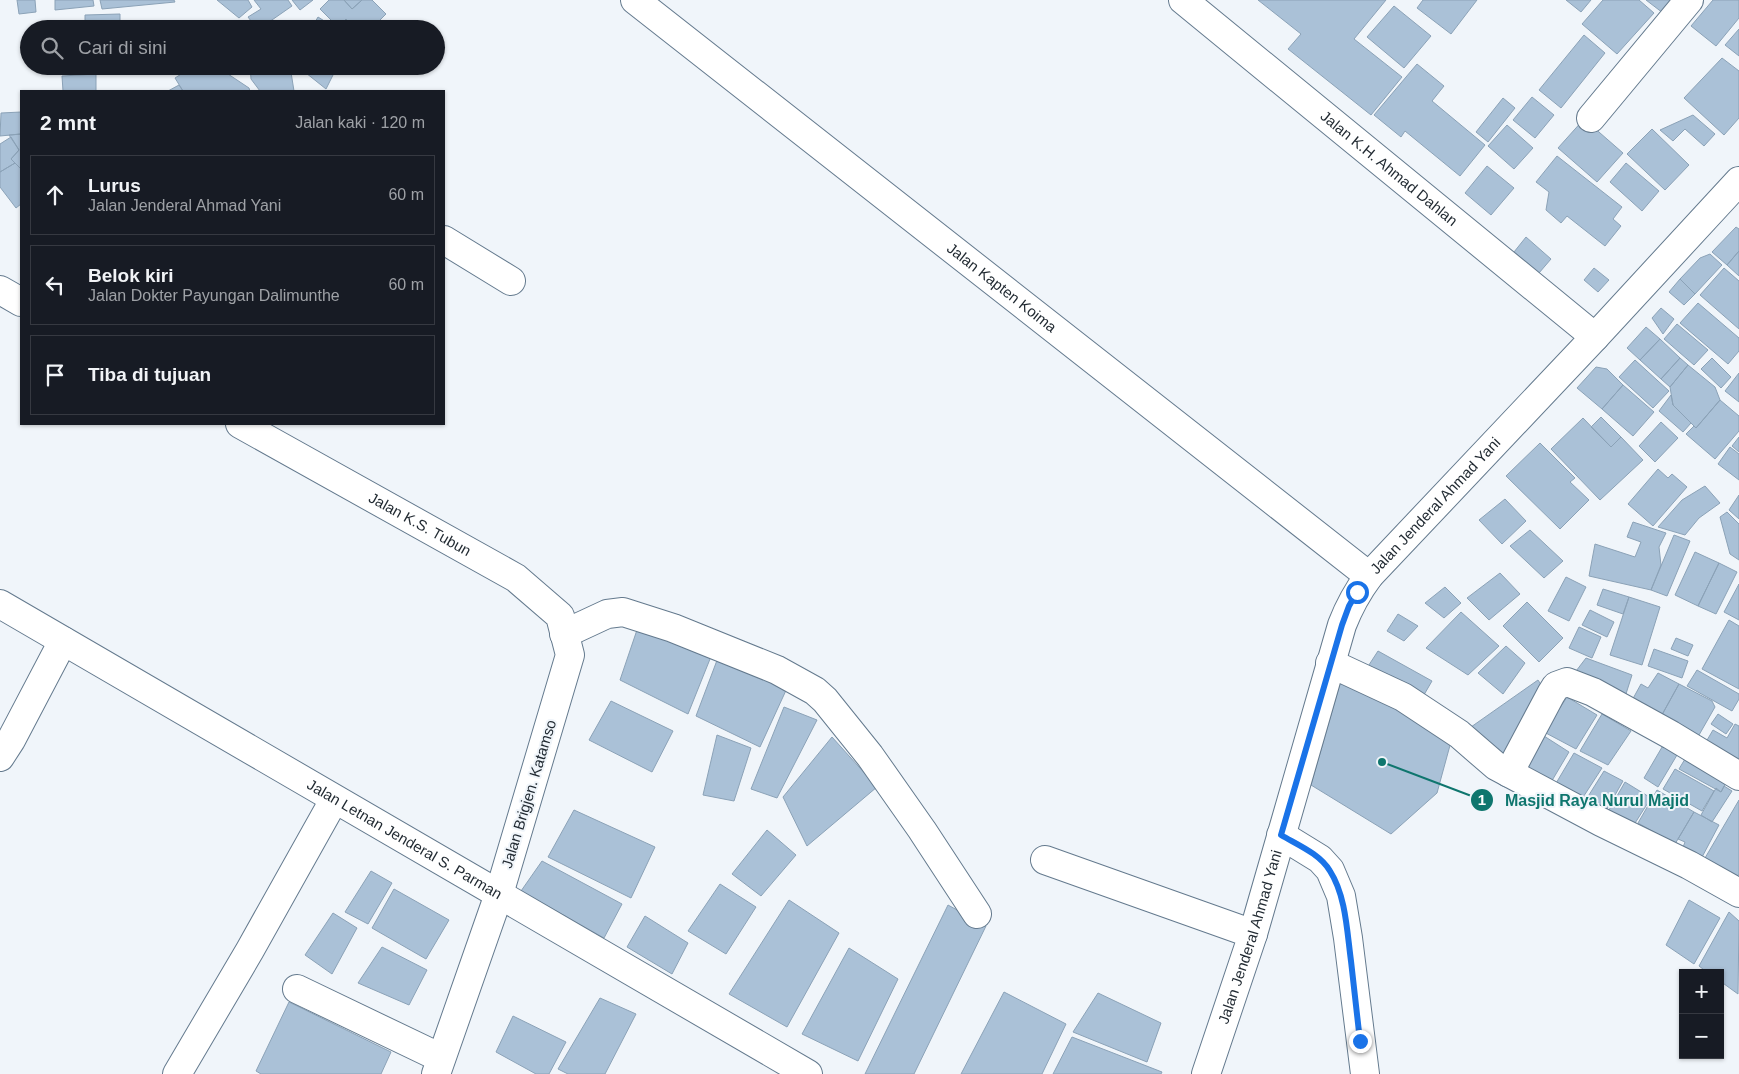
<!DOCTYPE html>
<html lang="id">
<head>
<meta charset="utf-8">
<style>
	:root { --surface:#171b24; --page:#242831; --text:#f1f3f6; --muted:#9ea1a6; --line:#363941 }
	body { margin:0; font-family:Arial,sans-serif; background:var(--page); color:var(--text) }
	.controls { position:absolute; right:15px; bottom:15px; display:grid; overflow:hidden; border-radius:0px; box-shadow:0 1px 4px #0004 }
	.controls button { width:45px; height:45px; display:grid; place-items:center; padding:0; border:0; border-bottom:1px solid var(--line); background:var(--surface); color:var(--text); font:25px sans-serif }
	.stop { position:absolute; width:15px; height:15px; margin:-11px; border:4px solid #1a73e8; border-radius:50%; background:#fff }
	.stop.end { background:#1a73e8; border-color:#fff; box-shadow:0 1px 5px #0008 }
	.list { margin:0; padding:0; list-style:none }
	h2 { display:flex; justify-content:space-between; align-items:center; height:65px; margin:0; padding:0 20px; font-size:21px }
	h2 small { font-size:16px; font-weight:400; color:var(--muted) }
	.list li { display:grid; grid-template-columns:32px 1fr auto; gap:15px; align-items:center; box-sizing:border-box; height:80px; margin:0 10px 10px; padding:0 10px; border:1px solid var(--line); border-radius:0px }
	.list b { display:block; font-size:19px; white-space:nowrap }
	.list p { margin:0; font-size:16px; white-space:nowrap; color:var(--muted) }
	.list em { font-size:16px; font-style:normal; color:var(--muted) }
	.icon { flex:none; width:28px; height:28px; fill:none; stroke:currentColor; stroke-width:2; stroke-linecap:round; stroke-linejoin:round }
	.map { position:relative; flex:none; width:1739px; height:1074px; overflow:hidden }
	.search { position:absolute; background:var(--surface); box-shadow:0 1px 4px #0004; left:20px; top:20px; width:425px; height:55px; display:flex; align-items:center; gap:12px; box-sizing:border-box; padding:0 18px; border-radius:28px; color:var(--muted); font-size:19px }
	.panel { position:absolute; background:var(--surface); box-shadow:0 1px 4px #0004; left:20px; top:90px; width:425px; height:335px; border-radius:0px }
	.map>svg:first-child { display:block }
	.building { fill:#aac1d7; stroke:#8ba2b7 }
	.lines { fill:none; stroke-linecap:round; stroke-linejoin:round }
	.minor-casing { stroke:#647a8e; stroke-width:30 }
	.minor { stroke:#fff; stroke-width:28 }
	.route { stroke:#1a73e8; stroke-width:6 }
	.labels { text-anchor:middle; stroke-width:4; stroke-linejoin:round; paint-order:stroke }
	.street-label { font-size:15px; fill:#1f2830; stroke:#f0f5fa }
	.leader { fill:none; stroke:#0f766e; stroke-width:2 }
	.callout-dot { fill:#0f766e; stroke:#f0f5fa; stroke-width:2 }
	.mark-label { font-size:15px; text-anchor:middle; font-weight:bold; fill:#fff }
	.callout-label { font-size:16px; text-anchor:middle; font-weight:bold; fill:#0f766e; stroke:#f0f5fa; stroke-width:4; stroke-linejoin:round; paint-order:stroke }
</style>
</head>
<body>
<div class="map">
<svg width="1739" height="1074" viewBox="0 0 1739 1074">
	<rect width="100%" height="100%" fill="#f0f5fa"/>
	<path class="building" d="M17 0H35L36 12 19 14Z
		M55 0H93L94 6 55 10Z
		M100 0H174L175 2 102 9Z
		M217 0H248L252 7 239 18Z
		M254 0H288L292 6 259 29H257L248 17 261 9Z
		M292 0H313L300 10Z
		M329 0H344L352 9 362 0H372L386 14 371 29H355L346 19 338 27 320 9Z
		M344 0H362L352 9Z
		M1258 0H1386L1354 39 1402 77 1371 115 1288 49 1301 34Z
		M1423 0H1477L1451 34 1417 8Z
		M1566 0H1591L1581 12Z
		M1603 0H1639L1654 13 1617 54 1582 24Z
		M1646 0H1673L1663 13Z
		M1713 0H1739V18L1716 46 1691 26Z
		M1394 6 1431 36 1404 68 1367 37Z
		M120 14V29H85V15Z
		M318 17 337 29H311Z
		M1739 29V56L1725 45Z
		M1584 35 1605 53 1561 108 1539 90Z
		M1722 58 1739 71V118L1724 135 1684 98Z
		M1417 64 1444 86 1432 101 1485 145 1460 176 1405 131 1401 137 1374 115Z
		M93 66H106V70H93Z
		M194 66H216L249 88 250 91H183L175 78Z
		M250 66H290L294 91H260L251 79Z
		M302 66H332L336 69 326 89 301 69Z
		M96 74V91H63L62 76Z
		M179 85 183 91H168Z
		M1532 97 1554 115 1535 138 1513 120Z
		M1503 98 1515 108 1488 142 1476 132Z
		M21 112V134L0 136 1 113Z
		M1693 115 1715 134 1704 146 1685 129 1673 141 1660 130Z
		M1584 119 1623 153 1597 182 1558 148Z
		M1507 125 1533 148 1514 169 1488 146Z
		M1652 129 1689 165 1665 190 1627 154Z
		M21 134V169L11 159 19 150 9 135Z
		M11 137 19 150 11 159 15 163 0 172V144Z
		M1557 156 1622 207 1613 219 1621 226 1605 246 1567 216 1561 223 1546 210 1549 192 1536 182Z
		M15 163 21 169V204L16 208 0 187V172Z
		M1626 163 1659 191 1642 211 1610 182Z
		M1487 166 1514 188 1491 215 1465 193Z
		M1736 227 1739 229V251L1727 265 1712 252Z
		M1526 237 1551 259 1539 273 1514 252Z
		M1739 251V276L1727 265Z
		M1710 254 1722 265 1695 294 1680 279 1700 258Z
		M1594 268 1609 280 1598 292 1584 280Z
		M1724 268 1739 281V329L1700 295Z
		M1680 279 1695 294 1684 305 1669 292Z
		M1698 303 1739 338V351L1728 364 1680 323Z
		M1661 308 1674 319 1663 334 1652 318Z
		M1677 324 1708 350 1694 365 1664 339Z
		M1646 327 1660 339 1640 360 1627 348Z
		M1660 339 1680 358 1661 379 1640 360Z
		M1680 358 1688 365 1670 387 1661 379Z
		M1712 358 1731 377 1721 388 1701 369Z
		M1635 360 1669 391 1653 408 1619 377Z
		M1688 365 1715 387 1720 400 1696 428 1673 405 1670 387Z
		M1596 367 1607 369 1623 385 1602 409 1577 388Z
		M1739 373V402L1725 391Z
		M1623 385 1654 412 1633 436 1602 409Z
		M1671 395 1673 405 1691 423 1683 432 1659 411Z
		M1720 400 1739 416V431L1715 459 1686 434 1694 426 1696 428Z
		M1601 417 1621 437 1611 447 1591 427Z
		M1583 418 1611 447 1621 437 1643 460 1600 500 1551 449Z
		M1661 422 1678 438 1655 462 1639 446Z
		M1739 437V452L1732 446Z
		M1540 443 1575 478 1570 482 1589 500 1560 529 1506 476Z
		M1730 447 1739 454V480L1718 464Z
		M1658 469 1668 478 1672 474 1687 487 1653 526 1628 504Z
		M1705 486 1720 503 1699 518 1685 535 1658 527 1682 500Z
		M1739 495V519L1729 510Z
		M1505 499 1526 521 1502 544 1479 520Z
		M1727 512 1739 524V560L1730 554 1720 517Z
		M1633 522 1666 533 1659 547 1661 565 1651 590 1589 576 1595 544 1635 557 1641 542 1627 537Z
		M1530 530 1563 561 1544 578 1510 546Z
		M1674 535 1690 541 1667 596 1651 590Z
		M1695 552 1719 563 1698 606 1675 595Z
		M1719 563 1737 572 1716 614 1698 606Z
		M1500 573 1520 594 1489 620 1467 598Z
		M1566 577 1586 587 1569 621 1548 611Z
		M1739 584V620L1724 612Z
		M1445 587 1461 603 1444 618 1425 603Z
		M1603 589 1629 597 1623 614 1597 605Z
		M1629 597 1660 607 1642 665 1610 655Z
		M1527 602 1563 638 1539 662 1503 626Z
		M1590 610 1614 622 1607 637 1582 625Z
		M1461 612 1499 646 1468 675 1426 648Z
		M1398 614 1418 626 1404 641 1387 631Z
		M1729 620 1739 626V689L1702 669Z
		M639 624 712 654 688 714 620 680Z
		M1579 627 1601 637 1592 658 1569 648Z
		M1676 638 1693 645 1688 656 1671 649Z
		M1506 646 1525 663 1503 694 1478 673Z
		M1654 649 1688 661 1682 678 1648 666Z
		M1378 651 1432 681 1421 700 1365 671Z
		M719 655 788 686 760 747 696 716Z
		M1586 658 1632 675 1624 700 1573 675Z
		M1697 670 1739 694V699L1732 711 1687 686Z
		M1658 673 1679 684 1658 722 1630 704 1641 684 1648 688Z
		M1341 680 1452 738 1437 793 1391 834 1311 785Z
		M1538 680 1546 692 1508 757 1471 727Z
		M1679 684 1712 701 1715 707 1695 742 1658 722Z
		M1567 697 1597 715 1576 749 1544 732Z
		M611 701 673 731 652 772 589 740Z
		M784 707 817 720 777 798 751 789Z
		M1602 714 1631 731 1608 765 1580 751Z
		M1718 714 1733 724 1726 734 1711 724Z
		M1735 724 1739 726V762L1703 747 1713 730 1727 738Z
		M717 735 751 748 734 801 703 795Z
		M1544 736 1569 752 1547 789 1519 774Z
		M832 737 877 787 807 846 783 797Z
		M1665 742 1680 750 1658 787 1644 778Z
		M1574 753 1602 768 1578 805 1552 790Z
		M1688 754 1730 776 1721 792 1679 769Z
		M1675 769 1714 791 1702 811 1663 789Z
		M1604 771 1623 781 1603 816 1582 806Z
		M1625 782 1651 798 1630 831 1605 817Z
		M1724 786 1732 791 1712 822 1701 815 1716 788 1721 792Z
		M1657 790 1694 812 1675 844 1638 823Z
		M1739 800V874L1737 877 1705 858Z
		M574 810 655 847 631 898 548 857Z
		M1694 812 1719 825 1701 859 1682 850 1685 842 1678 839Z
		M767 830 796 855 761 896 732 874Z
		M542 861 622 904 604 938 521 891Z
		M371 871 392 883 368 924 345 912Z
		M720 884 756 907 726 954 688 931Z
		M394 889 449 920 426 959 372 928Z
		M789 900 839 933 787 1027 729 994Z
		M1689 900 1720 918 1694 964 1666 945Z
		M948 905 986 926 914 1074H865Z
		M1729 912 1739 921 1738 994 1720 981V973H1708L1699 966Z
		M333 913 357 928 332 974 305 955Z
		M645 916 688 943 672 974 627 947Z
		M382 947 427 970 409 1005 358 983Z
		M849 948 898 979 858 1061 802 1034Z
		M1004 992 1066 1024 1042 1074H961Z
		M1098 993 1161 1023 1147 1062 1073 1032Z
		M600 998 636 1014 605 1074H568L558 1069Z
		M289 1002 391 1052 381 1074H261L256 1071Z
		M513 1016 566 1042 549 1074H536L496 1052Z
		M1072 1037 1162 1072 1161 1074H1053Z"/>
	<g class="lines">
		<defs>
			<g id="minor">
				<path id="s1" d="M635 0 1369 576"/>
				<path id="s2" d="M1183 0 1595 337"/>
				<path d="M1591 118 1689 0"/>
				<path d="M444 240 511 281"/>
				<path d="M0 290 21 302"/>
				<path id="s3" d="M240 424 516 578 560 616 570 655 499 894 436 1074"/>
				<path id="s4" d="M0 604 808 1074"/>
				<path d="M564 634 607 614 623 612 673 628 777 670 815 691 825 700 870 756 922 830 977 914"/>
				<path d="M1330 663 1403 697 1459 734 1496 766 1601 822 1689 865 1739 893"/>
				<path d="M0 757 11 740 63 641"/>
				<path d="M1509 773 1551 694 1556 686 1567 682 1593 692 1671 735 1739 776"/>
				<path d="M1281 835 1320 859 1330 870 1341 896 1348 938 1365 1074"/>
				<path d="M1045 860 1253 934"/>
				<path d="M297 989 441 1058"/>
				<path d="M177 1074 250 950 334 800"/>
				<path id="s5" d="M1206 1074 1253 934 1342 625C1349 607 1357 592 1369 576L1595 337 1739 181"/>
			</g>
		</defs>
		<use href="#minor" class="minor-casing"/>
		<use href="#minor" class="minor"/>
	</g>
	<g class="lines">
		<path class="route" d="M1357 592 1349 606 1342 625 1281 835C1298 845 1320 854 1330 871 1346 896 1347 932 1351 961 1354 987 1357 1014 1360 1041"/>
	</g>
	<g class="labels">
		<g class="street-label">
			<text dy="5" stroke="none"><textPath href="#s2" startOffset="266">Jalan K.H. Ahmad Dahlan</textPath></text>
			<text dy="5" stroke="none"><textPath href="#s1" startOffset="466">Jalan Kapten Koima</textPath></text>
			<text dy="5" stroke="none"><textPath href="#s5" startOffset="622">Jalan Jenderal Ahmad Yani</textPath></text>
			<text dy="5" stroke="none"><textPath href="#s3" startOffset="206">Jalan K.S. Tubun</textPath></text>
			<text transform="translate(529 794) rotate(-73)" y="5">Jalan Brigjen. Katamso</text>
			<text dy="5" stroke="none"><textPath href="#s4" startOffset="468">Jalan Letnan Jenderal S. Parman</textPath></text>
			<text dy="5" stroke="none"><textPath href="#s5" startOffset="144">Jalan Jenderal Ahmad Yani</textPath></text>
		</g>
	</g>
	<path class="leader" d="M1382 762L1482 800"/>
	<g class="callout-dot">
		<circle cx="1382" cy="762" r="5"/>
		<circle cx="1482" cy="800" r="12"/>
	</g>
	<g class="mark-label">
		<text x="1482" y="805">1</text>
	</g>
	<g class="callout-label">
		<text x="1597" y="806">Masjid Raya Nurul Majid</text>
	</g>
</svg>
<div class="controls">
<button>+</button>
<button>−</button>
</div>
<div class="stop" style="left:1357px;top:592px"></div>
<div class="stop end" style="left:1360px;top:1041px"></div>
<div class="search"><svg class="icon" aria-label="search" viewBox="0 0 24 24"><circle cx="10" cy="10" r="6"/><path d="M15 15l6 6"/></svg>Cari di sini</div>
<section class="panel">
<h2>2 mnt<small>Jalan kaki · 120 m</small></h2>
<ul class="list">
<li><svg class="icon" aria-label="ahead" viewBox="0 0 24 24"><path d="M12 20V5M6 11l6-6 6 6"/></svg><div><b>Lurus</b><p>Jalan Jenderal Ahmad Yani</p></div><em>60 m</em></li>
<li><svg class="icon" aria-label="left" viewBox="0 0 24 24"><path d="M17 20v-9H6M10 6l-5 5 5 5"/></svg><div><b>Belok kiri</b><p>Jalan Dokter Payungan Dalimunthe</p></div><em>60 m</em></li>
<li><svg class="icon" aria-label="arrive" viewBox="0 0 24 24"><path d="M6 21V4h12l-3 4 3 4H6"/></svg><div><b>Tiba di tujuan</b></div></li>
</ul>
</section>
</div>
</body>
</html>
